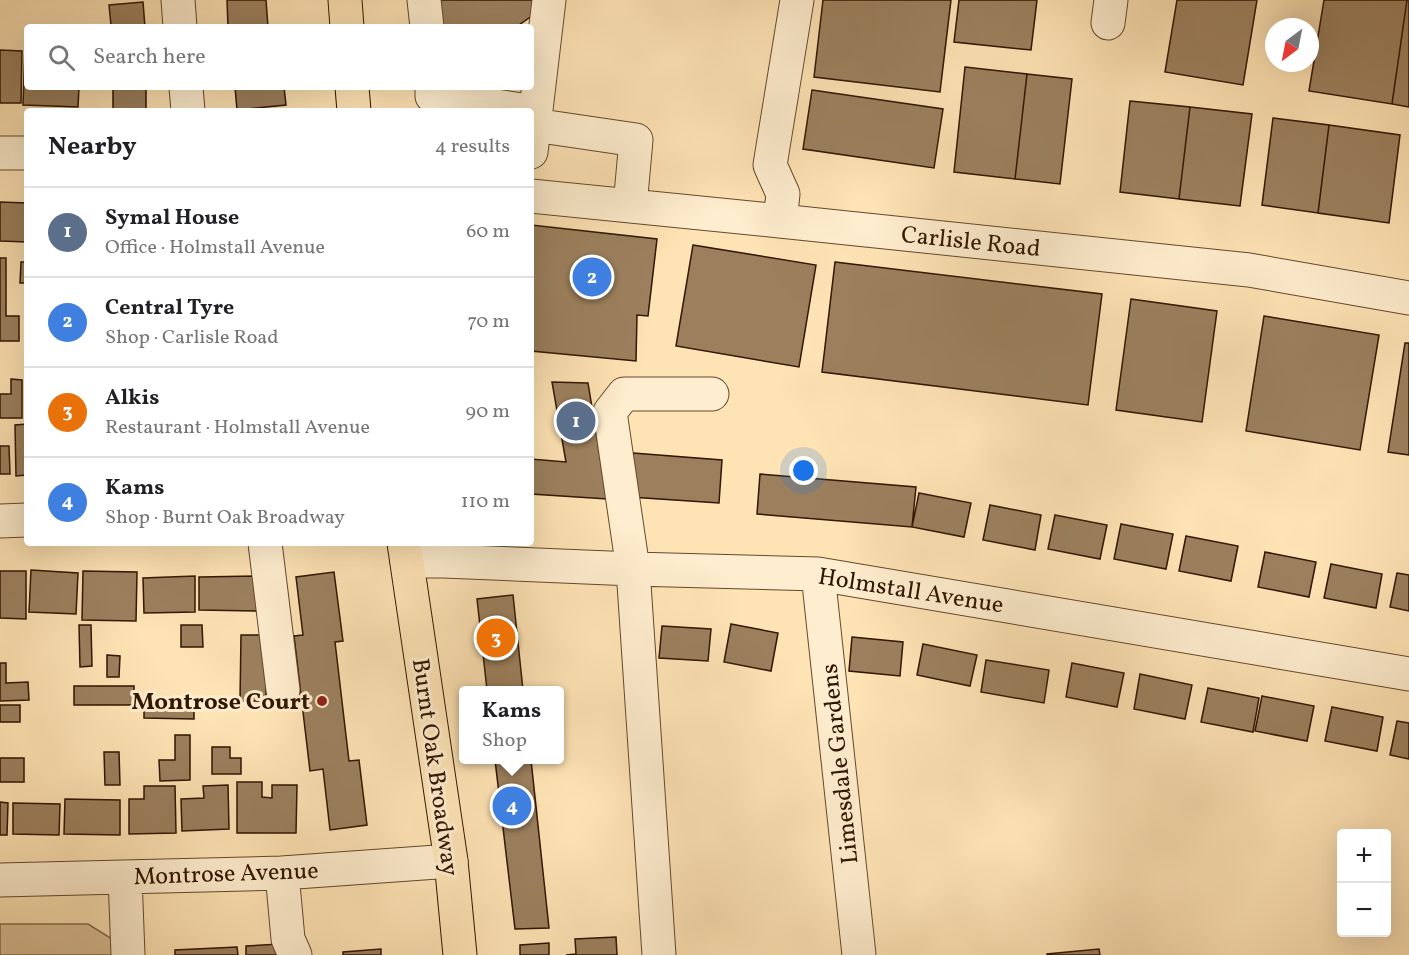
<!DOCTYPE html>
<html lang="en">
<head>
<meta charset="utf-8">
<style>
	:root { --surface:#fff; --page:#f2f2f2; --text:#202124; --muted:#757577; --line:#e0e0e0; --accent:#8f2418 }
	body { margin:0; font-family:Vollkorn,serif; background:var(--page); color:var(--text) }
	.controls { position:absolute; right:18px; bottom:18px; display:grid; overflow:hidden; border-radius:6px; box-shadow:0 6px 24px #0002 }
	.controls button { width:54px; height:54px; display:grid; place-items:center; padding:0; border:0; border-bottom:2px solid var(--line); background:var(--surface); color:var(--text); font:30px sans-serif }
	.compass { position:absolute; left:1265px; top:18px; width:54px; height:54px; border-radius:50%; background:var(--surface); box-shadow:0 6px 24px #0002; rotate:212deg }
	.you { position:absolute; left:804px; top:471px; width:21px; height:21px; margin:-15px; border:4px solid #fff; border-radius:50%; background:#1a73e8; box-shadow:0 0 0 9px #1a73e833 }
	.badge { display:grid; place-items:center; width:39px; height:39px; border-radius:50%; background:var(--accent); color:#fff; font-size:20px; font-weight:700 }
	.pin { position:absolute; translate:-50% -50%; border:3px solid #fff; box-shadow:0 2px 6px #0006 }
	.popup { position:absolute; left:459px; top:686px; width:105px; height:78px; box-sizing:border-box; display:grid; place-content:center; border-radius:6px; background:var(--surface); filter:drop-shadow(0 2px 4px #0005); font-size:20px; white-space:nowrap; color:var(--muted) }
	.popup b { font-size:22px; color:var(--text) }
	.popup::after { content:''; position:absolute; left:50%; top:100%; margin-left:-12px; border:12px solid transparent; border-top-color:var(--surface) }
	.list { margin:0; padding:0; list-style:none }
	h2 { display:flex; justify-content:space-between; align-items:center; height:78px; margin:0; padding:0 24px; font-size:26px }
	h2 small { font-size:20px; font-weight:400; color:var(--muted) }
	.list li { display:grid; grid-template-columns:39px 1fr auto; gap:18px; align-items:center; box-sizing:border-box; height:90px; padding:0 24px; border-top:2px solid var(--line) }
	.list b { display:block; font-size:22px; white-space:nowrap }
	.list p { margin:0; font-size:20px; white-space:nowrap; color:var(--muted) }
	.list em { font-size:20px; font-style:normal; color:var(--muted) }
	.icon { flex:none; width:33px; height:33px; fill:none; stroke:currentColor; stroke-width:2; stroke-linecap:round; stroke-linejoin:round }
	.map { position:relative; flex:none; width:1409px; height:955px; overflow:hidden }
	.search { position:absolute; background:var(--surface); box-shadow:0 6px 24px #0002; left:24px; top:24px; width:510px; height:66px; display:flex; align-items:center; gap:15px; box-sizing:border-box; padding:0 21px; border-radius:6px; color:var(--muted); font-size:22px }
	.panel { position:absolute; background:var(--surface); box-shadow:0 6px 24px #0002; left:24px; top:108px; width:510px; height:438px; border-radius:6px }
	.map>svg:first-child { display:block }
	.green { fill:#dbc095; stroke:#866a4a; stroke-width:1.5 }
	.building { fill:#9c805e; stroke:#311500; stroke-width:1.5 }
	.lines { fill:none; stroke-linecap:round; stroke-linejoin:round }
	.minor-casing { stroke:#64482d; stroke-width:35 }
	.major-casing { stroke:#311500; stroke-width:35 }
	.minor { stroke:#feedce; stroke-width:33 }
	.major { stroke:#fee3b4; stroke-width:33 }
	.poi-dot { fill:#8f2418; stroke:#feedce; stroke-width:2 }
	.labels { text-anchor:middle; stroke-width:6; stroke-linejoin:round; paint-order:stroke }
	.street-label { font-size:24px; fill:#311500; stroke:#feedce }
	.poi-label { font-size:24px; font-weight:bold; fill:#311500; stroke:#feedce; text-anchor:end }
</style>
</head>
<body>
<div class="map">
<svg width="1409" height="955" viewBox="0 0 1409 955">
	<rect width="100%" height="100%" fill="#fee3b4"/>
	<filter id="stains"><feTurbulence type="fractalNoise" baseFrequency=".00333" numOctaves="4"/><feColorMatrix values="0 0 0 0 .2 0 0 0 0 .09 0 0 0 0 .02 0 0 0 .5 -.17"/></filter>
	<radialGradient id="worn" r=".72"><stop offset=".6" stop-color="#630" stop-opacity="0"/><stop offset="1" stop-color="#630" stop-opacity=".3"/></radialGradient>
	<path class="green" d="M0 924H88L112 939 113 955H0Z"/>
	<path class="building" d="M227 0H266L268 27H228Z
		M433 0H538L536 13 516 27H434Z
		M823 0H951L940 92 814 77Z
		M959 0H1037L1031 50 954 42Z
		M1177 0H1257L1243 85 1165 72Z
		M1324 0H1407L1392 104 1309 91Z
		M1407 0H1409V107L1392 104Z
		M143 2 145 27H93L111 25 109 5Z
		M25 46H27V87H79L78 107 23 105Z
		M0 50 22 51 21 103H0Z
		M965 67 1027 74 1015 179 954 172Z
		M1027 74 1072 79 1060 184 1015 179Z
		M113 87H146V111H113Z
		M235 87H284L286 105 237 110Z
		M812 90 943 109 934 168 803 149Z
		M1130 101 1190 107 1179 199 1120 192Z
		M1190 107 1252 114 1240 206 1179 199Z
		M1273 118 1329 125 1318 213 1262 205Z
		M1329 125 1400 135 1389 223 1318 213Z
		M0 202 27 203V242L0 241Z
		M531 225 657 239 648 316 637 315 636 361 531 351Z
		M693 245 816 265 799 367 676 346Z
		M0 258H6V316H19V341H0Z
		M21 262H27V283H20Z
		M835 262 1102 294 1088 405 822 372Z
		M1131 299 1217 311 1202 422 1116 410Z
		M1264 316 1379 335 1360 450 1246 431Z
		M1405 343H1409V455L1388 452Z
		M11 379 22 380V418H0V394H11Z
		M552 382 588 383 607 499 531 494V459L566 462Z
		M27 424V475L16 476 15 425Z
		M0 446H9L10 474H0Z
		M633 453 722 460 719 503 630 497Z
		M760 474 916 487 912 527 757 514Z
		M919 493 971 503 964 537 912 527Z
		M990 505 1041 515 1035 550 983 540Z
		M1055 515 1107 525 1100 559 1048 549Z
		M1121 524 1173 534 1166 569 1114 559Z
		M1186 536 1238 546 1231 581 1179 571Z
		M1265 552 1316 562 1309 597 1258 587Z
		M1331 564 1382 574 1376 608 1324 598Z
		M31 570 78 573 76 614 29 612Z
		M0 571H26V619L0 618Z
		M83 571 137 572 136 621 82 620Z
		M334 572 343 641 335 642 349 761 359 760 367 825 330 830 323 769 310 771 294 636 303 635 296 577Z
		M1397 573 1409 575V611L1390 607Z
		M195 576V612L144 613 143 578Z
		M256 576 261 611 199 610V577Z
		M513 595 523 690H487L477 599Z
		M731 624 778 633 771 671 724 662Z
		M79 625H91L92 666 80 667Z
		M181 625H202L203 647H181Z
		M662 626 711 629 708 661 659 658Z
		M241 635H266V701H240Z
		M852 637 903 642 900 676 849 671Z
		M923 644 977 655 970 686 917 675Z
		M107 655 120 656 119 677H107Z
		M986 660 1049 670 1044 703 981 692Z
		M0 663H6V683L28 682 29 700 0 701Z
		M1072 663 1124 673 1117 707 1066 697Z
		M1140 674 1192 685 1185 719 1134 709Z
		M74 686H134V705H74Z
		M1208 688 1259 698 1253 732 1201 722Z
		M1262 696 1314 706 1307 741 1255 731Z
		M144 704 194 706V719L144 718Z
		M0 705H20V722H0Z
		M1332 707 1383 717 1377 751 1325 741Z
		M1397 721 1409 723V759L1390 755Z
		M175 735H190V780L160 781 159 760H175Z
		M212 747H230V758H241V774H212Z
		M104 752H119L120 785H105Z
		M0 758H24V782H0Z
		M495 760H531L549 928 515 929Z
		M237 782H262V797L272 798V785H297L296 833H237Z
		M228 785 229 829 182 831 181 799 204 798 203 786Z
		M144 786H175L176 833 129 834V799H144Z
		M65 799 120 800V835L64 834Z
		M0 802 8 803 7 835H0Z
		M13 803 60 804 59 835 13 834Z
		M616 937 617 955H566L576 954 575 939Z
		M549 943V955H520V945Z
		M280 944 281 955H246V946Z
		M237 947 238 955H175V950Z
		M381 949V955H343V952Z
		M1099 949 1100 955H1047V954Z"/>
	<g class="lines">
		<defs>
			<path id="minor" d="M178 0 180 27
				M424 0 427 27
				M1108 23 1111 0
				M186 87 188 111
				M432 87V96L528 111
				M534 125 636 140 630 206
				M531 152 549 0
				M0 153H27
				M531 196 780 221 1249 270 1409 298
				M780 221 783 194 770 165 797 0
				M0 521 27 520
				M265 543 283 690
				M407 561H444L633 569 818 574 1409 674
				M818 574 859 955
				M282 873 288 939 295 955
				M125 877 128 955
				M0 880 282 873 451 861
				M659 955 633 569 610 412 624 394H712"/>
			<path id="major" d="M345 0 347 27
				M352 87 354 111
				M404 543 451 861 460 955"/>
		</defs>
		<use href="#minor" class="minor-casing"/>
		<use href="#major" class="major-casing"/>
		<use href="#minor" class="minor"/>
		<use href="#major" class="major"/>
	</g>
	<circle class="poi-dot" cx="322" cy="701" r="6"/>
	<g class="labels">
		<g class="street-label">
			<text transform="translate(971 241) rotate(6)" y="8">Carlisle Road</text>
			<text transform="translate(911 590) rotate(9)" y="8">Holmstall Avenue</text>
			<text transform="translate(839 764) rotate(-96)" y="8">Limesdale Gardens</text>
			<text transform="translate(436 767) rotate(82)" y="8">Burnt Oak Broadway</text>
			<text transform="translate(226 873) rotate(-2)" y="8">Montrose Avenue</text>
		</g>
		<g class="poi-label">
			<text x="310" y="709">Montrose Court</text>
		</g>
	</g>
	<rect width="100%" height="100%" filter="url(#stains)"/>
	<rect width="100%" height="100%" fill="url(#worn)"/>
</svg>
<div class="controls">
<button>+</button>
<button>−</button>
</div>
<svg class="compass" viewBox="-18 -18 36 36"><path d="M0-13l5 13h-10z" fill="#e53935"/><path d="M0 13l5-13h-10z" fill="#757577"/></svg>
<div class="you"></div>
<div class="pin badge" style="left:576px;top:421px;background:#5c6f8a">1</div>
<div class="pin badge" style="left:592px;top:277px;background:#3f7fe0">2</div>
<div class="pin badge" style="left:496px;top:638px;background:#e8710a">3</div>
<div class="pin badge" style="left:512px;top:806px;background:#3f7fe0">4</div>
<div class="popup"><b>Kams</b>Shop</div>
<div class="search"><svg class="icon" aria-label="search" viewBox="0 0 24 24"><circle cx="10" cy="10" r="6"/><path d="M15 15l6 6"/></svg>Search here</div>
<section class="panel">
<h2>Nearby<small>4 results</small></h2>
<ul class="list">
<li><span class="badge" style="background:#5c6f8a">1</span><div><b>Symal House</b><p>Office · Holmstall Avenue</p></div><em>60 m</em></li>
<li><span class="badge" style="background:#3f7fe0">2</span><div><b>Central Tyre</b><p>Shop · Carlisle Road</p></div><em>70 m</em></li>
<li><span class="badge" style="background:#e8710a">3</span><div><b>Alkis</b><p>Restaurant · Holmstall Avenue</p></div><em>90 m</em></li>
<li><span class="badge" style="background:#3f7fe0">4</span><div><b>Kams</b><p>Shop · Burnt Oak Broadway</p></div><em>110 m</em></li>
</ul>
</section>
</div>
</body>
</html>
